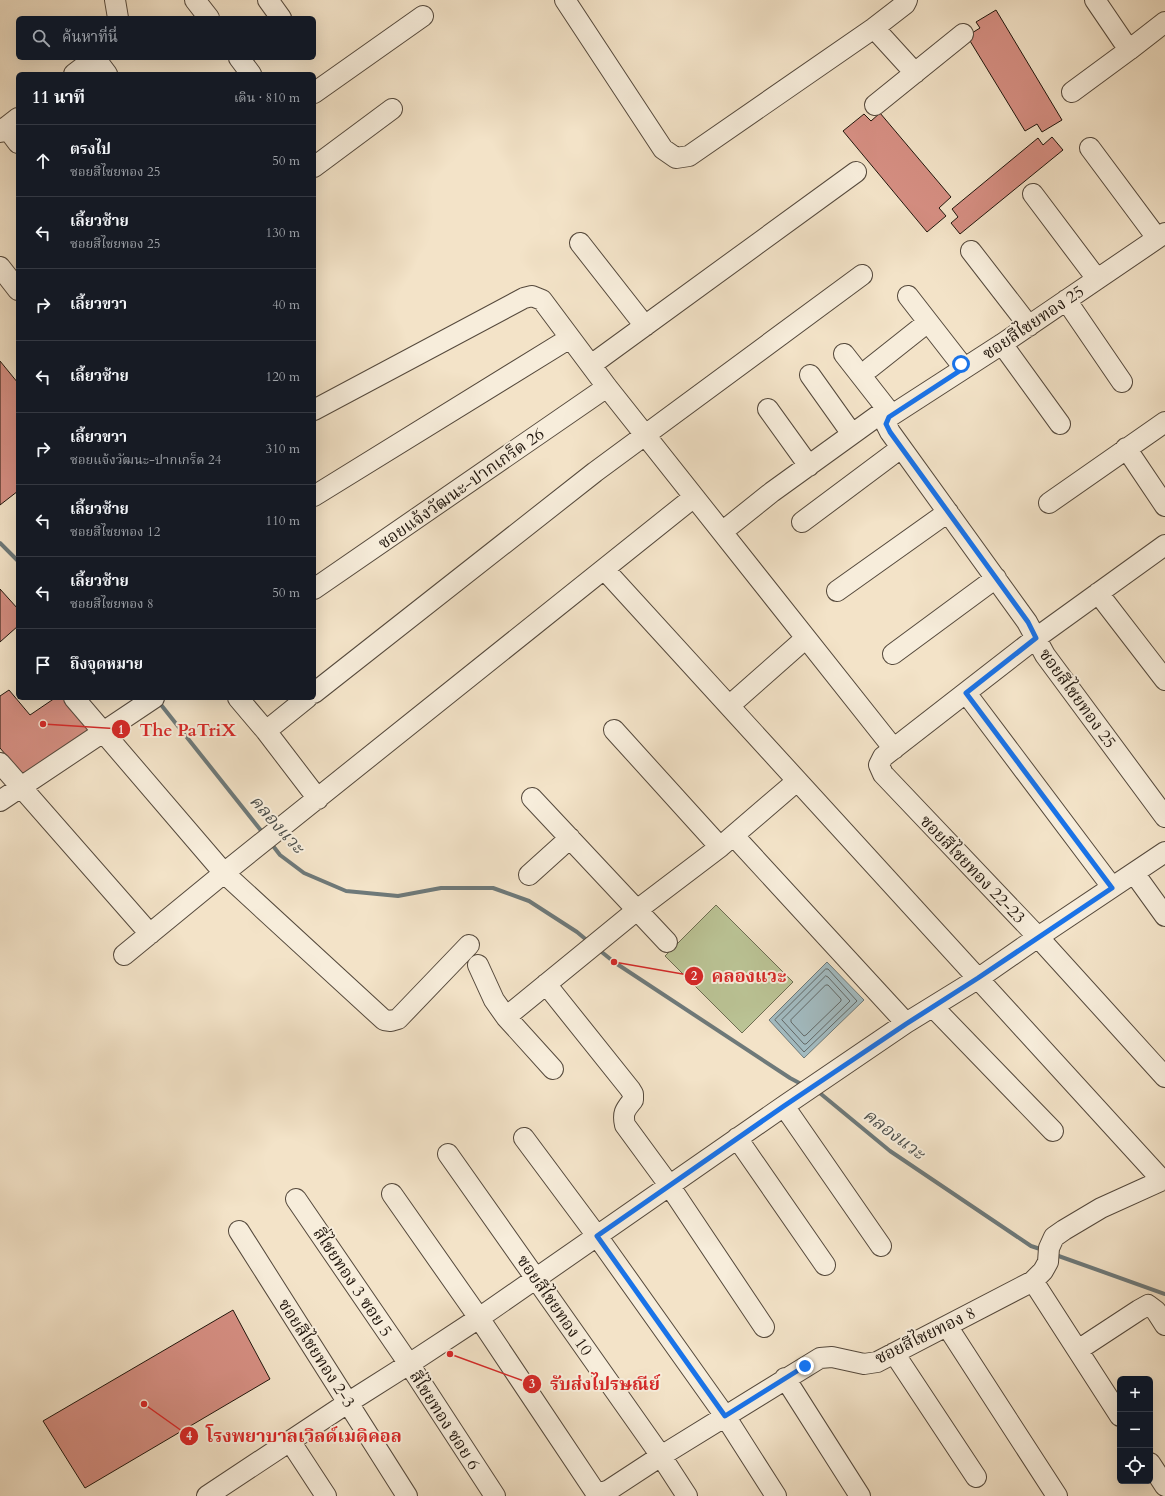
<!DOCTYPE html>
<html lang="th">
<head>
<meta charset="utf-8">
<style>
	:root { --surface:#171b24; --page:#20242c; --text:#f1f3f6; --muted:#9ea1a6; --line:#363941 }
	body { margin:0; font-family:Cardo,"Noto Serif Thai",serif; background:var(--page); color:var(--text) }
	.controls { position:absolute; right:12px; bottom:12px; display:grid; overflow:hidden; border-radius:6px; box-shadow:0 4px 16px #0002 }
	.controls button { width:36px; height:36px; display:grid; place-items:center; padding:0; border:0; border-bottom:1px solid var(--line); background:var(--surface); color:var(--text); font:20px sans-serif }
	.stop { position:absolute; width:12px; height:12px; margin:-9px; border:3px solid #1a73e8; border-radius:50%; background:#fff }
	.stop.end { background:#1a73e8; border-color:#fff; box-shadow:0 1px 4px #0008 }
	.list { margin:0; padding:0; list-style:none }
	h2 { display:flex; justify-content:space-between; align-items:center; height:52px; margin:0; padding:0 16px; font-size:17px }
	h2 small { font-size:13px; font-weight:400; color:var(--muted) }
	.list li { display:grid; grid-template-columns:26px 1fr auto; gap:12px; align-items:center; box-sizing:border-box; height:72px; padding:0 16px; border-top:1px solid var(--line) }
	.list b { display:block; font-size:15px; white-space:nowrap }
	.list p { margin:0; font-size:13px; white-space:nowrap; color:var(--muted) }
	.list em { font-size:13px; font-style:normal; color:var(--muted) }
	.icon { flex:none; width:22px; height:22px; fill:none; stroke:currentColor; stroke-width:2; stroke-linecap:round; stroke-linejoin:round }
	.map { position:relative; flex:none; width:1165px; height:1496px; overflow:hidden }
	.search { position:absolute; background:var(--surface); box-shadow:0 4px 16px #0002; left:16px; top:16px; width:300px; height:44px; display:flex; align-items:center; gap:10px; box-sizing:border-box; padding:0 14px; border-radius:6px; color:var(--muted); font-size:15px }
	.panel { position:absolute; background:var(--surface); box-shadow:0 4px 16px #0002; left:16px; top:72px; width:300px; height:628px; border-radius:6px }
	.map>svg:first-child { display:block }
	.green { fill:#bbc496; stroke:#6e6d52 }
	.water { fill:#a2bbc1; stroke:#6e7979 }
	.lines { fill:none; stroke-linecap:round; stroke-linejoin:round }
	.shore { stroke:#616867; stroke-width:1 }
	.stream { stroke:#6e7979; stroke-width:4 }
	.building { fill:#d68f83; stroke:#20160d }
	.minor-casing { stroke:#55493c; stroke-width:22 }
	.minor { stroke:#f7eddb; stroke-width:20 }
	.route { stroke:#1a73e8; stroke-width:5 }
	.labels { text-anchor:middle; stroke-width:4; stroke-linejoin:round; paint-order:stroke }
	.street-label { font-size:17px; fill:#20160d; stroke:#f7eddb }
	.water-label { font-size:18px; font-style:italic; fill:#4e504c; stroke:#f7eddb }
	.leader { fill:none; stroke:#d62828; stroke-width:1.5 }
	.callout-dot { fill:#d62828; stroke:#f7eddb; stroke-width:1.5 }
	.mark-label { font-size:12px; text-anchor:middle; font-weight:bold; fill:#fff }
	.callout-label { font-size:18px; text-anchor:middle; font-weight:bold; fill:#d62828; stroke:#f7eddb; stroke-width:4; stroke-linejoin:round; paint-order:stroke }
</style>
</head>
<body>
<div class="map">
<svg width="1165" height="1496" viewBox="0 0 1165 1496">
	<rect width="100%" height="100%" fill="#f3e3c8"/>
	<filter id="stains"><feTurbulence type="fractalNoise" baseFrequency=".005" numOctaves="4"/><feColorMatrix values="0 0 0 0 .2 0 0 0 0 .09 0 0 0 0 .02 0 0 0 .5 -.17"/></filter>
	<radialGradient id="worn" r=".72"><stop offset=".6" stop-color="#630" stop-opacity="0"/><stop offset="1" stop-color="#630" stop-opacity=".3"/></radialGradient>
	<path class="green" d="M716 905 793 982 742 1033 665 956Z"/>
	<path class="water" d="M827 962 864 1000 804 1058 769 1020Z"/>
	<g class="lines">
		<path class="shore" d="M826 969H828L857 1001 804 1052 775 1020Z
			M826 976 828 977 850 1001 806 1044H804L782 1020Z
			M826 985H828L841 999V1001L806 1035 804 1036 791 1022V1020Z"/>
		<path class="stream" d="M0 543 18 561
			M158 701 263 833
			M270 842 280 855 304 873 346 891 398 896 441 888H493L529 901 577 932 589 942
			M598 949 614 962 790 1078 803 1085
			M817 1092 821 1094 890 1151 1031 1246 1043 1250
			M1053 1254 1165 1294"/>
	</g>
	<path class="building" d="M996 10 1062 120 1042 132 1037 124 1025 131 967 36 980 28 976 22Z
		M880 113 951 197 939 208 946 216 927 232 843 131 864 114 871 121Z
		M1052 137 1063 150 960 234 951 223 958 217 952 209 1038 138 1043 145Z
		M0 361 18 383V491L0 505Z
		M0 589 18 609V626L0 642Z
		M9 690 30 715 55 698H65L93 733 24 776 0 748V696Z
		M233 1310 270 1379 85 1488 43 1421Z"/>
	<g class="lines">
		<defs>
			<path id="minor" d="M115 0 118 18
				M195 0 209 18
				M268 0 281 18
				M565 0 663 149 676 158 689 156 874 28 905 4 907 0
				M1095 0 1129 50
				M874 28 915 73
				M95 58 107 74
				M239 58 251 74
				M74 74 95 58
				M1072 92 1129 50 1165 22
				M314 93 423 16
				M875 105 963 34
				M6 127 18 143
				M0 132 18 118
				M1090 148 1157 238
				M314 167 392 109
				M1033 194 1097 279
				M1165 233 1002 344 889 417 886 424 890 432 1027 622 1045 655 1165 817
				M580 243 645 326
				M971 251 1029 326
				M0 267 18 290
				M908 296 964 368
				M1066 300 1122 382
				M1002 344 1060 424
				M591 365 856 172
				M870 368 928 322
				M810 375 852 434
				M768 409 809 466
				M314 410 524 298 532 296 542 300 607 387 894 749
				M1126 448 1165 506
				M314 496 570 338
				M1049 503 1165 422
				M802 522 901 448
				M722 532 772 492 887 409 844 354
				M1165 545 1036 638 883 757 879 765 883 774 1038 937 1165 1077
				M604 569 1162 1180
				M314 589 607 387
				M837 591 948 512
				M1098 593 1165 680
				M893 654 996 578
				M314 693 595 472 862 275
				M966 693 1112 887
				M74 698 224 873 384 1020 391 1021 398 1019 469 945
				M238 698 266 731 318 799
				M729 706 806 638
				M614 730 720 847
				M266 731 307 698
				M0 763 150 934
				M532 798 667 942
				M0 801 154 698
				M734 836 906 1023
				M1134 873 1165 916
				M529 875 570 838
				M124 955 224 873 694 497
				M478 965 494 1000 506 1017 553 1069
				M546 984 630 1089 633 1094V1100C626 1109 622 1112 625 1125L669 1185 764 1327
				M933 1007 1053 1131
				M506 1017 637 910 720 847 797 781
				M784 1106 881 1246
				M524 1138 597 1236 725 1416 776 1496
				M737 1138 825 1265
				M448 1154 661 1456 687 1496
				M392 1194 479 1318 594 1490 601 1493 609 1490 661 1456 820 1358 832 1357 864 1364 877 1362 1033 1281 1043 1271 1048 1262 1049 1248 1054 1237 1064 1230 1101 1208 1165 1179
				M296 1199 409 1364 495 1496
				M239 1231 407 1496
				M1033 1281 1120 1416
				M947 1326 1057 1496
				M1078 1350 1139 1310 1148 1305 1156 1311 1165 1325
				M894 1353 976 1477
				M785 1378 860 1496
				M290 1441 326 1496
				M1150 1463 1165 1486
				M207 1496 349 1402 409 1364 479 1318 784 1106 906 1023 979 978 1038 937 1165 852"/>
		</defs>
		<use href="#minor" class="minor-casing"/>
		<use href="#minor" class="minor"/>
	</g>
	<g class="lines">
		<path class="route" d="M805 1366 725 1416 597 1236 784 1106 906 1024 978 978 1112 888 966 693 1036 638 1028 622 890 432 886 424 889 417 964 368 961 364"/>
	</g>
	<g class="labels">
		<g class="street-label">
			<text transform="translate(1033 322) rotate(-34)" y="6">ซอยสีไชยทอง 25</text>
			<text transform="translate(461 488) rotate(-35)" y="6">ซอยแจ้งวัฒนะ-ปากเกร็ด 26</text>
			<text transform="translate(1078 698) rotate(54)" y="6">ซอยสีไชยทอง 25</text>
			<text transform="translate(973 869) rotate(46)" y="6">ซอยสีไชยทอง 22-23</text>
			<text transform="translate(353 1282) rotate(56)" y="6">สี่ไชยทอง 3 ซอย 5</text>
			<text transform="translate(555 1305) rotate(55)" y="6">ซอยสีไชยทอง 10</text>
			<text transform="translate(925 1335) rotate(-26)" y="6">ซอยสีไชยทอง 8</text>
			<text transform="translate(317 1353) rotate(57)" y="6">ซอยสีไชยทอง 2-3</text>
			<text transform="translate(445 1420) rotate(57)" y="6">สี่ไชยทอง ซอย 6</text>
		</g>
		<g class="water-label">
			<text transform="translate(277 824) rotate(48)" y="6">คลองแวะ</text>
			<text transform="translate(894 1134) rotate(37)" y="6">คลองแวะ</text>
		</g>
	</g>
	<path class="leader" d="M43 724L121 729M614 962L694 976M450 1354L532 1384M144 1404L189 1436"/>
	<g class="callout-dot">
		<circle cx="43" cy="724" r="4"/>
		<circle cx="614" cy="962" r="4"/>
		<circle cx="450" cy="1354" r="4"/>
		<circle cx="144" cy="1404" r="4"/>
		<circle cx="121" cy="729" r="10"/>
		<circle cx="694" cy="976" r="10"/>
		<circle cx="532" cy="1384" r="10"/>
		<circle cx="189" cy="1436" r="10"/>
	</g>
	<g class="mark-label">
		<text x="121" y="734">1</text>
		<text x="694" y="980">2</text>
		<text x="532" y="1388">3</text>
		<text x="189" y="1440">4</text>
	</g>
	<g class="callout-label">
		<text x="188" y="736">The PaTriX</text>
		<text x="749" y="982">คลองแวะ</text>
		<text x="605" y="1390">รับส่งไปรษณีย์</text>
		<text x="304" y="1442">โรงพยาบาลเวิลด์เมดิคอล</text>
	</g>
	<rect width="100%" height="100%" filter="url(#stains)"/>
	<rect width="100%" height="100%" fill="url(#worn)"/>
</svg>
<div class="controls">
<button>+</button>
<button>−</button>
<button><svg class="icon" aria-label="locate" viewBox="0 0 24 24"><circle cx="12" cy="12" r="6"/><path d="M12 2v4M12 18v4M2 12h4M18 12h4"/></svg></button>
</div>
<div class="stop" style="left:961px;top:364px"></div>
<div class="stop end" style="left:805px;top:1366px"></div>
<div class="search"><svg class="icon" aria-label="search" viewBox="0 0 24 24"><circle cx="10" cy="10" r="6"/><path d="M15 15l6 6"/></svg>ค้นหาที่นี่</div>
<section class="panel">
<h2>11 นาที<small>เดิน · 810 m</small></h2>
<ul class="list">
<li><svg class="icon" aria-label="ahead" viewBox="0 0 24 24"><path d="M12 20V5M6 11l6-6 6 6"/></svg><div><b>ตรงไป</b><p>ซอยสีไชยทอง 25</p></div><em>50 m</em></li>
<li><svg class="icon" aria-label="left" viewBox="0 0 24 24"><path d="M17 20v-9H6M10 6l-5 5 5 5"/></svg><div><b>เลี้ยวซ้าย</b><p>ซอยสีไชยทอง 25</p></div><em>130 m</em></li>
<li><svg class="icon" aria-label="right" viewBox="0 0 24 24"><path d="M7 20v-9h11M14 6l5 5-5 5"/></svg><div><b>เลี้ยวขวา</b></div><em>40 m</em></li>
<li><svg class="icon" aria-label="left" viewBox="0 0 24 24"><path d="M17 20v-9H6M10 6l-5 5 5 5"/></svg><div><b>เลี้ยวซ้าย</b></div><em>120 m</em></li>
<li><svg class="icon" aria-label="right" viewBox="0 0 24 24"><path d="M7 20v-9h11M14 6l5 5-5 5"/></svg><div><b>เลี้ยวขวา</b><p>ซอยแจ้งวัฒนะ-ปากเกร็ด 24</p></div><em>310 m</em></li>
<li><svg class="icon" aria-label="left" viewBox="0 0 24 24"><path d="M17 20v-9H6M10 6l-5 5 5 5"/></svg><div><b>เลี้ยวซ้าย</b><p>ซอยสีไชยทอง 12</p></div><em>110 m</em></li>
<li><svg class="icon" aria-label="left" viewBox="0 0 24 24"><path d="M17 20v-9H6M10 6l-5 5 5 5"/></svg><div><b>เลี้ยวซ้าย</b><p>ซอยสีไชยทอง 8</p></div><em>50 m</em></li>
<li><svg class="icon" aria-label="arrive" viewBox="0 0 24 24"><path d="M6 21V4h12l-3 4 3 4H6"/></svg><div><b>ถึงจุดหมาย</b></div></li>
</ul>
</section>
</div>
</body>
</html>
